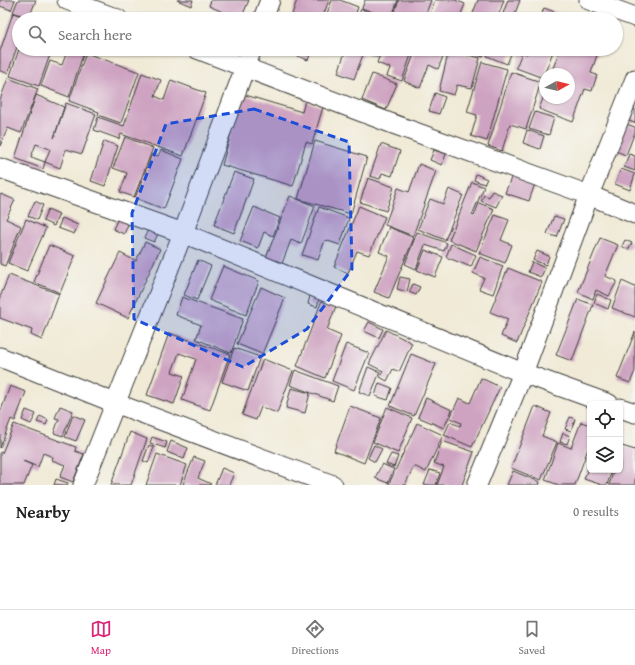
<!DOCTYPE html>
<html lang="en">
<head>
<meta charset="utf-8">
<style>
	:root { --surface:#fff; --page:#f2f2f2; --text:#222; --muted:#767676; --line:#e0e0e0; --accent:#db2777 }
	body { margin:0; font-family:"Gentium Book Plus",serif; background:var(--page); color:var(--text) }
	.controls { position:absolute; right:12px; bottom:12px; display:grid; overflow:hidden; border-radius:6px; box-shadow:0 1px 3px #0004 }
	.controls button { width:36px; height:36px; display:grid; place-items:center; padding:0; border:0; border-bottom:1px solid var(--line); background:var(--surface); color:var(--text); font:20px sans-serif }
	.compass { position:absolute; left:539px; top:68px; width:36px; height:36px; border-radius:50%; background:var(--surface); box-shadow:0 1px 3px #0004; rotate:82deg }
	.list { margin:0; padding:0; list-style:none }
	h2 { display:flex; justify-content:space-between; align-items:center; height:52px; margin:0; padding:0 16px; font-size:17px }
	h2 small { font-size:13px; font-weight:400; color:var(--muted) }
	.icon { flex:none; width:22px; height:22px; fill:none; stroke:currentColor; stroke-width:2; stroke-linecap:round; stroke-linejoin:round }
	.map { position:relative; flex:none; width:635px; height:485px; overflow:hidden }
	.search { position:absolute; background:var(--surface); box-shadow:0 1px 3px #0004; left:12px; right:12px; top:12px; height:44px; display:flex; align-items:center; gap:10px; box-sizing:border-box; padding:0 14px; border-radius:22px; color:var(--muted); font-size:15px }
	.sheet { height:124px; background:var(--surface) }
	nav { display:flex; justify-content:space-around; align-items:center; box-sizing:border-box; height:56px; border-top:1px solid var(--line); background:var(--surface); font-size:11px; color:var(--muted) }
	nav a { display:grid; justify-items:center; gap:2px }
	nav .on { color:var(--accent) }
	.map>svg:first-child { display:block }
	.building { fill:#cea3c1 }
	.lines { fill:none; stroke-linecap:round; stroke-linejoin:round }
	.minor-casing { stroke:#3c3b38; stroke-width:21 }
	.minor { stroke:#fff; stroke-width:19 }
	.marked { fill:#1d4ed8; fill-opacity:0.2; stroke:#1d4ed8; stroke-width:3; stroke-dasharray:8 5; stroke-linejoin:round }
</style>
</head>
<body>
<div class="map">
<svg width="635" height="485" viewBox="0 0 635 485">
	<rect width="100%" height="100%" fill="#f6f6f2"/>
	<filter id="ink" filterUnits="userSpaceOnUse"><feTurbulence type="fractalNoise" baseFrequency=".025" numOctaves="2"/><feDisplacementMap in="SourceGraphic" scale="8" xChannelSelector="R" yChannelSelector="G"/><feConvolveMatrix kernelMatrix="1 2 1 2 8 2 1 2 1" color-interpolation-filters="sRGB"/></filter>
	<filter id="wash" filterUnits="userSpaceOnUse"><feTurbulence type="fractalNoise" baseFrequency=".012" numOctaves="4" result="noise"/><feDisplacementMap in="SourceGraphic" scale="16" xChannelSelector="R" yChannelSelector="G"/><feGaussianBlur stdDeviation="0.9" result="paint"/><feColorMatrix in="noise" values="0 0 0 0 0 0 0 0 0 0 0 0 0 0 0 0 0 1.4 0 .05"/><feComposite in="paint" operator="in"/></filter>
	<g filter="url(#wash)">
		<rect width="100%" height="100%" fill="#f0ead6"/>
		<g id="blocks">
			<path class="building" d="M0 0H15L11 10 0 6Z
				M18 0H36L29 18 13 12Z
				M177 0H193L191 6Z
				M211 0H249L241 19H222L225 13 209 6Z
				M297 0H329L322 19H305L292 14Z
				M332 0H340L358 7 354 19H325Z
				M365 0H398L391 19 362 8Z
				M399 0H431L424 19H392Z
				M435 0H455L465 4 459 19H428Z
				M478 0H504L497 19H464L466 14 472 16Z
				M508 0H520L513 19H501Z
				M544 8 566 16 564 19H540Z
				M361 9 386 19H357Z
				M13 13 27 18 26 19H19V41L8 73 0 71V51Z
				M19 49H52L39 86 10 76Z
				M68 49H85L69 97 41 86 50 61 62 65Z
				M279 49H312L308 60Z
				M346 49H380L377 57 364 52 354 79 338 73Z
				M382 49H413L402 81 387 76 390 68 377 63Z
				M416 49H446L438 69 429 65 420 88 404 81Z
				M462 49H486L483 57Z
				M490 49H513L507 64 487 56Z
				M529 49H554L543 78 516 68 522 52 527 54Z
				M560 49H599L591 73 597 75 592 91 585 89 573 122 539 109 545 93V98H569V74H551Z
				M449 50 480 58 472 88 457 85 454 95 439 91Z
				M86 53 139 72 121 123 98 115 99 112 69 101Z
				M482 62 507 69 487 141 471 136 477 115 467 112Z
				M511 72 541 82 526 129 510 124 502 151 488 146Z
				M142 73 161 80 155 96 164 100 171 80 206 93 183 156 121 134 119 139 94 130 98 117 124 126Z
				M372 74 397 84 386 110 362 100Z
				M8 78 38 89 21 133 8 128 0 146V100Z
				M435 93 445 97 439 114 429 111Z
				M242 94 302 112 305 101 323 107 312 144 306 142 293 186 222 165Z
				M36 95 64 107 54 138 66 103 96 114 82 154 66 149 60 168 45 162 50 149 36 144 31 157 45 162 43 169 15 158Z
				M630 107 635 109V123L625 120Z
				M535 112 554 118 549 135 529 129Z
				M623 123 635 127V132L626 155 613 150Z
				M527 130 544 136 540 149 523 143Z
				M125 137 153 148 134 197 120 192 127 173 113 168Z
				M104 141 118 146 105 186 91 181Z
				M315 141 367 157 351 214 298 199Z
				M381 144 400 151 392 176 382 173 380 179 370 176Z
				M161 150 183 159 164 209 135 198 152 154 158 156Z
				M434 150 446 154 442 165 430 160Z
				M629 154 635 156V171L624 167Z
				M419 164 436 171 413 236 385 225 398 188 409 192Z
				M621 169 635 174 630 190 615 184Z
				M234 172 254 179 234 233 214 225Z
				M513 173 536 181 529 201 505 193Z
				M476 174 487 179 484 184 474 180Z
				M368 178 394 187 386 211 360 202Z
				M472 182 484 187 472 215 474 216 479 203 494 209 476 251 449 240Z
				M449 189 463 195 445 240 418 229 430 199 443 204Z
				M492 191 502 195 496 207 481 201 484 195 489 197Z
				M1 194 15 200 6 219 21 226 5 266 0 264V196Z
				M290 196 315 206 301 244 291 240 281 266 265 260Z
				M35 201 43 205 37 220 28 216Z
				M359 206 385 217 369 255 357 251 348 273 334 267Z
				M254 207 280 218 273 236 264 232 258 248 240 241Z
				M319 207 349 218 340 245 325 240 318 260 302 255Z
				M48 209 59 214 54 226 43 221Z
				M495 215 509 220 501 240 512 245 505 263 479 253Z
				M119 216 130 220 124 234 113 229Z
				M554 216 564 219 557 237 547 234Z
				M62 218 78 225 74 234 58 228Z
				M26 219 46 228 27 271 8 263Z
				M389 227 414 238 389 298 374 292 389 256 379 252Z
				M149 228 159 232 154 242 144 238Z
				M417 232 447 243 444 251 425 245 416 269 405 264Z
				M600 238 618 245 605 276 617 281 609 296 596 290 593 299 578 292Z
				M625 240 632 243 628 250 622 246Z
				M145 242 160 249 128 318 96 303 120 253 136 261Z
				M451 244 476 255 471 267 446 257Z
				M49 245 75 256 60 293 34 282Z
				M425 250 443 257 435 277 417 270Z
				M537 251 549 256 546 265 533 260Z
				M480 257 503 266 493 294 479 289 484 278 473 273Z
				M198 260 211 266 197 300 184 295Z
				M532 262 545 268 541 277 528 272Z
				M223 266 259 281 246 315 209 300Z
				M508 268 542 282 517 343 501 336 508 319 490 312Z
				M9 275 59 294 42 340 31 335 32 330 0 318V297Z
				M400 277 410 279 407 292 397 289Z
				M622 281 635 287V317L612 308Z
				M413 284 420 287 416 295 409 292Z
				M261 287 285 298 262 354 237 344Z
				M597 294 611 300 608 309 594 303Z
				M310 296 319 299 317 307 308 304Z
				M182 297 243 319 231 353 196 339 201 325 176 315Z
				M578 299 593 305 572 361 556 355Z
				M322 300 336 306 327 330 341 336 325 378 297 366Z
				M369 322 383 329 379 338 364 331Z
				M386 330 412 343 399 372 393 369 387 381 380 377 383 371 369 364Z
				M635 332V371L630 383 617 378Z
				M169 333 230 354 210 410 182 400 196 359 179 353 172 372 184 376 174 404 147 395Z
				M346 344 369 353 354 390 332 381Z
				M234 348 260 357 248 391 222 382Z
				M411 354 436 364 414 416 390 406Z
				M263 359 293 371 277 413 261 407 256 420 242 415Z
				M368 367 380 372 370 396 359 392Z
				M295 370 338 386 333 401 290 385Z
				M481 378 500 387 472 447 444 435 450 422 460 426 461 423 450 418 459 398 470 403Z
				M379 383 392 388 388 400 375 396Z
				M10 386 26 392 15 421 11 419 0 448V413Z
				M291 388 310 393 305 413 286 408Z
				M426 398 452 410 444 428 418 417Z
				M60 406 73 411 63 436 54 433 59 419 55 418Z
				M350 406 381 418 364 463 334 451Z
				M535 406 551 413 542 436 557 442 541 480 511 468Z
				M387 407 412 418 398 453 373 442Z
				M26 410 36 414 31 424 22 420Z
				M73 415 85 420 76 441 65 437Z
				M40 416 48 420 46 425 37 422Z
				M570 417 575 419 571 431 565 429Z
				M581 422 590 425V443L575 485H559L545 480 558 443 571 448Z
				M417 423 443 435 426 472 414 466 405 485H391L389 484Z
				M14 424 76 447 75 451 84 454 73 482 60 477 65 465 52 460 53 457 43 453 38 467 23 461 32 465 24 485H0V452L2 453Z
				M130 432 147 439 131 485H111Z
				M563 433 570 436 567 444 560 442Z
				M152 437 167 442 165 448 150 443Z
				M171 441 188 448 184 459 167 452Z
				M442 441 474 452 462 485H437L444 467 434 463Z
				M149 445 154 447 148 463 143 461Z
				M374 445 382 449 375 462 368 458Z
				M622 446 635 450V485H609L614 470H620V451Z
				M157 454 187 465 180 485H146Z
				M391 454 398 456 394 467 386 464Z
				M194 457 205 461 198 478 211 484 210 485H186L183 484Z
				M590 463V470H612L607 485H602L584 479Z
				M382 464 394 469 388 483 375 478Z
				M222 468 234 473 229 485H215Z
				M430 470 440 473 436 485H424Z
				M513 471 540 482 539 485H507Z
				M56 479 68 483 67 485H54Z"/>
		</g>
	</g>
	<g filter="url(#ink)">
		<use href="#blocks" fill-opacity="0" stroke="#3c3b38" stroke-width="1"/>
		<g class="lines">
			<defs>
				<path id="minor" d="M67 0 118 19
					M589 0 635 17
					M263 19 270 0
					M197 49 393 124 589 195 635 214
					M0 168 183 233 523 373 609 404
					M0 357 115 403 333 485
					M620 408 635 413
					M83 485 183 233 252 49
					M477 485 523 373 589 195 635 79"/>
			</defs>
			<use href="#minor" class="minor-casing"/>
			<use href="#minor" class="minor"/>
		</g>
	</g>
	<path class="marked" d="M254 109 349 142 352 269 307 329 243 367 134 319 132 213 166 124Z"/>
</svg>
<div class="controls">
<button><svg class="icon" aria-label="locate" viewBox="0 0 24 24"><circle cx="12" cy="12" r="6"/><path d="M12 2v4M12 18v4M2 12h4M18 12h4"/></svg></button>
<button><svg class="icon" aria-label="layers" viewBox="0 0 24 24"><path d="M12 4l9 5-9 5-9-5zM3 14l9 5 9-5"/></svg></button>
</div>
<svg class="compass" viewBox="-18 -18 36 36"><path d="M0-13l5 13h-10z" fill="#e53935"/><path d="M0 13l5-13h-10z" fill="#767676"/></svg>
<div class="search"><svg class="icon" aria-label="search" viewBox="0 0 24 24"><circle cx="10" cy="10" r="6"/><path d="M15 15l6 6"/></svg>Search here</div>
</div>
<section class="sheet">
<h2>Nearby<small>0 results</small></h2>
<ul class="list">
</ul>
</section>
<nav>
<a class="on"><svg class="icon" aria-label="map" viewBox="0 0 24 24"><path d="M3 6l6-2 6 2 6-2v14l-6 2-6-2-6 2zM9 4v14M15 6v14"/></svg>Map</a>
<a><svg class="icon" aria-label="directions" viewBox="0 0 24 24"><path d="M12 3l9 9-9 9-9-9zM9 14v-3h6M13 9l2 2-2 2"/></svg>Directions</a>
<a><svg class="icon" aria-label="saved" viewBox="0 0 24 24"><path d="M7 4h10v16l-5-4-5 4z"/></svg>Saved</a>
</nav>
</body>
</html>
